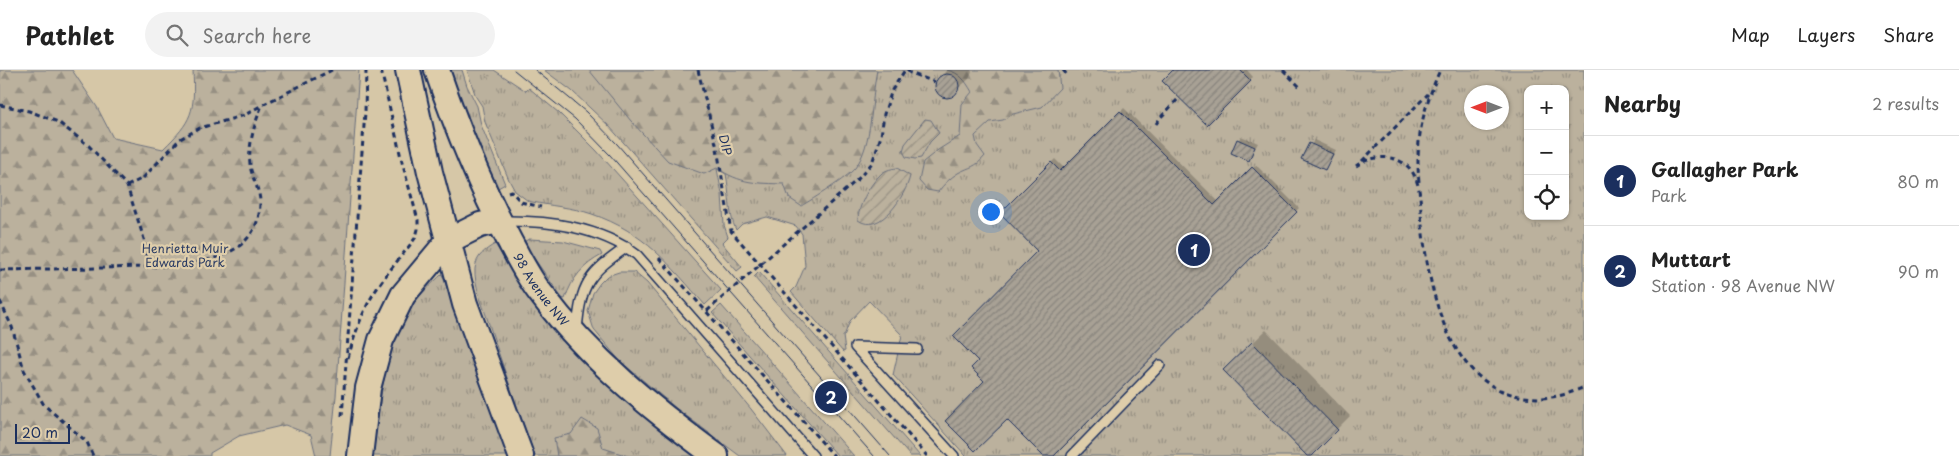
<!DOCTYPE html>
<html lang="en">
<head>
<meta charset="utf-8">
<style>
	:root { --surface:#fff; --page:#f2f2f2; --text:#222; --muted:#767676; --line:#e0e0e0; --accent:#1b2f5e }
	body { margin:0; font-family:"Playpen Sans",sans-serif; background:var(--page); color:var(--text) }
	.controls { position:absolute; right:15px; top:15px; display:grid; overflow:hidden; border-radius:10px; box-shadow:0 1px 4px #0004 }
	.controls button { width:45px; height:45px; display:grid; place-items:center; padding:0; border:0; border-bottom:1px solid var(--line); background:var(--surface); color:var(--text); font:25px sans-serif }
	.compass { position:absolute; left:1464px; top:15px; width:45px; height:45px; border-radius:50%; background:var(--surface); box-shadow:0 1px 4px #0004; rotate:270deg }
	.scale { position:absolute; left:15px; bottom:12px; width:55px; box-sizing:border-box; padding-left:5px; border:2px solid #1b2f5e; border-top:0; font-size:14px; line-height:18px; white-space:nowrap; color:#1b2f5e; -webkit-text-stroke:4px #decdaa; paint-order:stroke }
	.you { position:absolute; left:990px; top:141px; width:18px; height:18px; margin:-12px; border:4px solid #fff; border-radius:50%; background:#1a73e8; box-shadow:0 0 0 8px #1a73e833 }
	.badge { display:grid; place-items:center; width:32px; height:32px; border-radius:50%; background:var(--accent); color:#fff; font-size:16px; font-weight:700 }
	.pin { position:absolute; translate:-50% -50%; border:2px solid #fff; box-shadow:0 1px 5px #0006 }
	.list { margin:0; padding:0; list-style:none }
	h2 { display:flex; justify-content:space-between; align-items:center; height:65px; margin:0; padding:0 20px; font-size:21px }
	h2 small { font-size:16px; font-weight:400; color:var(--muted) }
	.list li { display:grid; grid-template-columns:32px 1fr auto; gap:15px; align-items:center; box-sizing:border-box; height:90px; padding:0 20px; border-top:1px solid var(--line) }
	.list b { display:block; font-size:19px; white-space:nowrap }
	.list p { margin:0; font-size:16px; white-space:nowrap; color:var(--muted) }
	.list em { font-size:16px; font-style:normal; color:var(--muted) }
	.icon { flex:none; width:28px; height:28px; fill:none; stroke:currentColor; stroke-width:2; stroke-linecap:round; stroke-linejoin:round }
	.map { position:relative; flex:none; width:1584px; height:386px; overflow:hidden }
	header { display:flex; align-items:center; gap:30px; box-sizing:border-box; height:70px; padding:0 25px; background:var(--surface); border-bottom:1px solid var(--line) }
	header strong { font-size:24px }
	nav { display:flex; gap:28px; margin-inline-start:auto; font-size:18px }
	.search { width:350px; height:45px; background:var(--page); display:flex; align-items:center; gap:12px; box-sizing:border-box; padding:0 18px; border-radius:28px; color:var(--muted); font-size:19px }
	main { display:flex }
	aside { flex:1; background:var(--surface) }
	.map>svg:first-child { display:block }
	.grass { fill:url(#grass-tufts); stroke:#6b707e; fill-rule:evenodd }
	.forest { fill:url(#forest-firs); stroke:#6b707e }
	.garden { fill:url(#garden-furrows); stroke:#6b707e }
	.shadow { fill:#0003 }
	.building { fill:url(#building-hatch); stroke:#1b2f5e }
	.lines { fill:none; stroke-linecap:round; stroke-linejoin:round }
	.lane-casing { stroke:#1b2f5e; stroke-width:12 }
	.secondary-casing { stroke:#1b2f5e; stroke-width:28 }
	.path { stroke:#1b2f5e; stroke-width:3; stroke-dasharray:5 4; stroke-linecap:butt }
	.lane { stroke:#decdaa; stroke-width:9 }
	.secondary { stroke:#decdaa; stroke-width:24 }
	.tram { stroke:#1b2f5e; stroke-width:1 }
	.labels { text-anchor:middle; stroke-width:4.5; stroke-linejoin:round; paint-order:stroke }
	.street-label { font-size:12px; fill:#1b2f5e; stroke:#decdaa }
	.park-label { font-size:12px; fill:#2b3c64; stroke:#decdaa }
</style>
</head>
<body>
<header>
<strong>Pathlet</strong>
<div class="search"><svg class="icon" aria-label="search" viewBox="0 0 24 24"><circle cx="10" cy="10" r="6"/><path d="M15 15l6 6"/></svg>Search here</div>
<nav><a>Map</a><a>Layers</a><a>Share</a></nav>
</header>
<main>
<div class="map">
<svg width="1584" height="386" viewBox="0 0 1584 386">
	<defs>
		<pattern id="grass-tufts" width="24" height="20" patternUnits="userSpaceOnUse" patternTransform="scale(1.25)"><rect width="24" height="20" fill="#bbb19d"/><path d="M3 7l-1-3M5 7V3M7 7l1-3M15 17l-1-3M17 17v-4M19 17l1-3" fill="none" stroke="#979083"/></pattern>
		<pattern id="forest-firs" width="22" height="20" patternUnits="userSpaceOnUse" patternTransform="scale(1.25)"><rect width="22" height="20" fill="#bbb19d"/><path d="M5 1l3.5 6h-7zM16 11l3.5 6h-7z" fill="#979083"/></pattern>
		<pattern id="garden-furrows" width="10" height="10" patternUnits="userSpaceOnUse" patternTransform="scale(1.25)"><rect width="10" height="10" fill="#bbb19d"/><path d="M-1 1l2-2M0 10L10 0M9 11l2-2" fill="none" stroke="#979083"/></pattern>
		<pattern id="building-hatch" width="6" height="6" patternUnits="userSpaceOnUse" patternTransform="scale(1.25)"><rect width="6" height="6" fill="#a8a195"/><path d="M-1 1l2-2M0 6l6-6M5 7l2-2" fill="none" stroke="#88847d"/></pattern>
	</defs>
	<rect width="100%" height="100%" fill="#d6c7a7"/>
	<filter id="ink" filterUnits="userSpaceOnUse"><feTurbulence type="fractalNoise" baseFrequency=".02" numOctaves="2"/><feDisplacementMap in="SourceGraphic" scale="10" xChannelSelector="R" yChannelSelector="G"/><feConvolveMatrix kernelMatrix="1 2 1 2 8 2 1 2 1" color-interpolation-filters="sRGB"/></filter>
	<g filter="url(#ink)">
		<path class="grass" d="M451 0H462L467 16 477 36 481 55 505 114 498 118C475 83 464 39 451 0Z
			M467 0H494L526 21 529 18 559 43 596 80 721 220 705 235C670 195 645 162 592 144 572 137 549 136 528 131L515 121 509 110 485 52 482 36 476 27Z
			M544 0H1584V386H966L893 305 902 265 869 231 850 251 844 266H843L845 281 843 282 791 222 796 217 805 196 802 164 796 156 767 147 742 154 736 160C728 143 730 123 726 104L717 99 722 124 724 155 728 167 722 173 742 197 737 201 609 56 572 21ZM1528 19H1565V146H1528ZM1472 22H1502V52H1472Z
			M529 169 563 171 600 181 602 185C583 195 572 208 565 229L562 228 529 181 524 173 525 171Z
			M495 174C509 196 522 221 539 242 585 300 638 341 696 386H535C518 340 502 294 487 248 482 233 474 214 475 199 476 186 485 180 495 174Z
			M619 202H634L647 213 751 339 787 386H740L677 339 620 291 594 260 588 241 593 223 600 213 607 206Z
			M759 202 920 386H910L754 207Z
			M442 204 507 386H373C380 333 383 277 415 232 422 222 433 213 442 204Z
			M721 235 854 386H838L712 243Z"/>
		<path class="forest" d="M0 0H72L97 37 113 68 163 79C193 50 195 42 193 0H359L336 326 330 386H316L311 365 285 355 239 366 210 383V386H0Z
			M589 0H877C871 28 873 75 855 98 847 108 813 129 801 136L789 128 784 114C756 113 741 114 717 98L704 104 668 91 631 51Z
			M947 0H1058L1060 18 1042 37 1013 44 1003 50 990 52 975 66 977 75 985 86C975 98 971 96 958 103 950 108 944 114 938 122L927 120 919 111 923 92 938 80 960 66 962 34 972 22C965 10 960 3 947 0Z
			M582 349 597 358 603 378 628 386H557L554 368 571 364Z"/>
		<path class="garden" d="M925 49 931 50 939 63 930 72 921 88 915 89 906 87 903 81 905 74Z
			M897 98 910 106C906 125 880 166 858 150 858 136 869 116 879 106 884 100 890 99 897 98Z"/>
		<path class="shadow" d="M947 0H971L972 2 969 9 949 26 941 25 936 16 938 9Z
			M1175 0H1247L1253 7 1207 54Z
			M1124 38 1219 132 1256 95 1299 138 1053 386H1045L979 291 1039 181 1001 143 1055 89 1065 99Z
			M1241 66 1258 73 1249 89 1232 82Z
			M1314 70 1336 80 1325 99 1303 89Z
			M1266 260 1350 346 1310 386 1225 300Z"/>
		<path class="building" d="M1173 0H1240L1251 11 1207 55 1162 11Z
			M935 16a12 12 0 1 1 24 0a12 12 0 1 1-24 0Z
			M1120 41 1214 135 1252 97 1297 142 1054 386H1043L1007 350 975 381 945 351 984 311 971 298 978 291 953 266 1037 181 1000 143 1051 92 1060 101Z
			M1237 69 1255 77 1249 91 1231 83Z
			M1309 73 1333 84 1325 100 1301 89Z
			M1252 272 1338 360 1312 386H1307L1223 300Z"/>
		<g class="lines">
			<defs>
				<path id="lane" d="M502 151C547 150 600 157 637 185L813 386
					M577 260C581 213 588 204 627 177
					M917 279 855 277 954 386
					M1072 386 1160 295"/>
				<g id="secondary">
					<path d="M408 0 430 102 465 234 521 386"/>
					<path id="s1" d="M437 0C457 59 480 115 509 170 519 189 529 209 542 225 590 289 652 339 716 386"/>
					<path d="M360 386 368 318 381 270 403 225 448 171 480 155 499 151"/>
				</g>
			</defs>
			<use href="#lane" class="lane-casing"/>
			<use href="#secondary" class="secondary-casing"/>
			<path class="path" d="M698 0 717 78 731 161 927 386
				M907 0 910 3 935 12
				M1063 0 1068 6
				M1283 0 1300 17
				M0 35 29 41 58 52 89 76 127 116 144 169 148 197C193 195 260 191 260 132 260 119 251 107 250 94 248 74 255 53 262 35L332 0
				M1156 54 1161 47 1179 28
				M1362 91 1428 24
				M1356 96C1373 84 1401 83 1413 103 1422 118 1420 138 1422 155 1428 211 1443 294 1500 320 1528 332 1557 330 1584 317
				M1419 112C1415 70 1423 39 1440 0
				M127 116 143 108 180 69 200 58 245 45 262 35
				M508 122 511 121 521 132 541 137
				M659 188 834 386
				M0 200 148 197
				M0 231 12 257 24 300 44 335 87 372 93 386
				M707 241 858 109 872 93 881 66 884 44 892 20 905 0
				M348 288C355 264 362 241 376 220 388 201 403 185 416 167L418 159V150L402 92 381 0
				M342 346 365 42 366 0"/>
			<use href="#lane" class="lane"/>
			<use href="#secondary" class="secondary"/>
			<path class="tram" d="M514 0 575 49 610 85 874 386
				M535 0 586 42 617 74 890 386"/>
		</g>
	</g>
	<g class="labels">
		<g class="street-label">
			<text transform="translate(725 75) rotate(78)" y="4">DIP</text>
			<text dy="4" stroke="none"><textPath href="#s1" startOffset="244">98 Avenue NW</textPath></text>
		</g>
		<g class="park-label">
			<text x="185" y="183">Henrietta Muir<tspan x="185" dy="14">Edwards Park</tspan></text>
		</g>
	</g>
</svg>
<div class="controls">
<button>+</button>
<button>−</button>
<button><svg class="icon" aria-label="locate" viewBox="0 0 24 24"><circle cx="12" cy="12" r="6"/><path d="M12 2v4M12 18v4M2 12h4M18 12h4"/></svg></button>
</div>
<svg class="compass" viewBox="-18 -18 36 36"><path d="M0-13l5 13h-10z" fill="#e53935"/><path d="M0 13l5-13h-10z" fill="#767676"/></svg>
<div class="scale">20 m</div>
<div class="you"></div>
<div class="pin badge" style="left:1194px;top:180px">1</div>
<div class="pin badge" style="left:831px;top:327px">2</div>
</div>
<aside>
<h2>Nearby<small>2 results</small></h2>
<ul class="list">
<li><span class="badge">1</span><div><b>Gallagher Park</b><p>Park</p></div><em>80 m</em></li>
<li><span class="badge">2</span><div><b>Muttart</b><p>Station · 98 Avenue NW</p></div><em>90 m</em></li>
</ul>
</aside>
</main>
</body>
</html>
